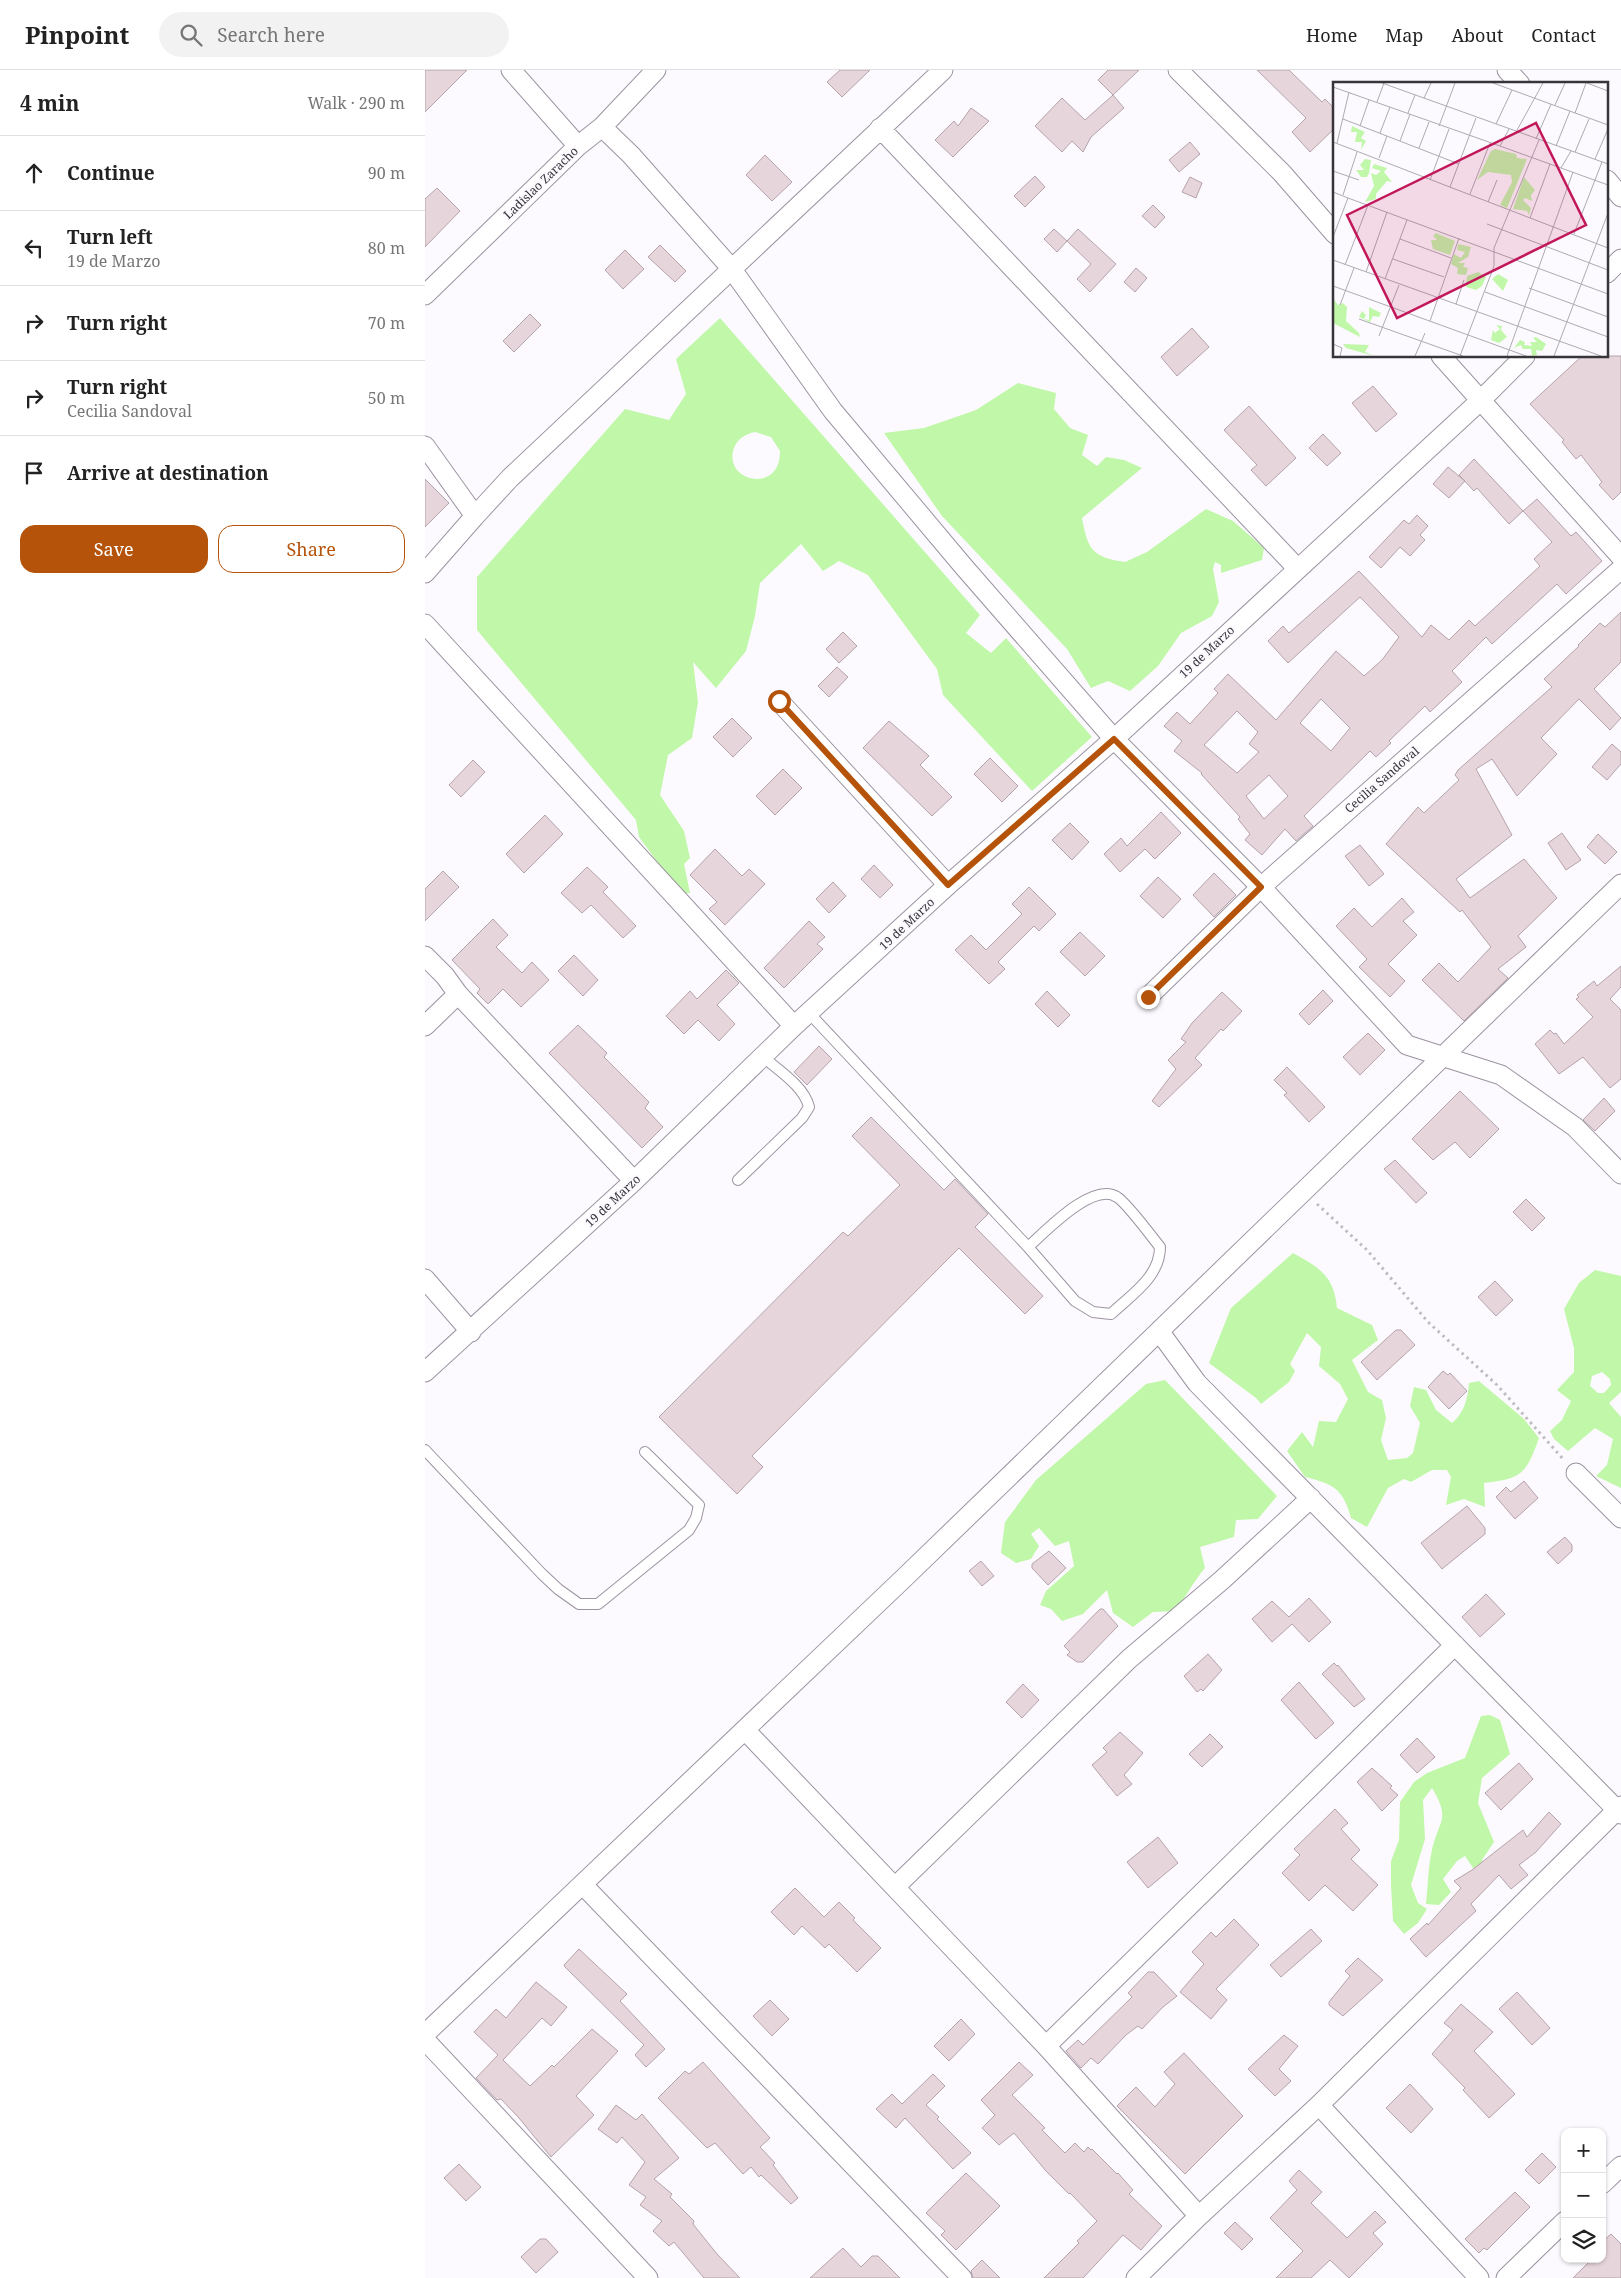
<!DOCTYPE html>
<html lang="en">
<head>
<meta charset="utf-8">
<style>
	:root { --surface:#fff; --page:#f2f2f2; --text:#222; --muted:#767676; --line:#e0e0e0; --accent:#b45309 }
	body { margin:0; font-family:"Noto Serif",serif; background:var(--page); color:var(--text) }
	.controls { position:absolute; right:15px; bottom:15px; display:grid; overflow:hidden; border-radius:10px; box-shadow:0 1px 4px #0004 }
	.controls button { width:45px; height:45px; display:grid; place-items:center; padding:0; border:0; border-bottom:1px solid var(--line); background:var(--surface); color:var(--text); font:25px sans-serif }
	.stop { position:absolute; width:15px; height:15px; margin:-11px; border:4px solid #b45309; border-radius:50%; background:#fff }
	.stop.end { background:#b45309; border-color:#fff; box-shadow:0 1px 5px #0008 }
	.list { margin:0; padding:0; list-style:none }
	h2 { display:flex; justify-content:space-between; align-items:center; height:65px; margin:0; padding:0 20px; font-size:21px }
	h2 small { font-size:16px; font-weight:400; color:var(--muted) }
	.list li { display:grid; grid-template-columns:32px 1fr auto; gap:15px; align-items:center; box-sizing:border-box; height:75px; padding:0 20px; border-top:1px solid var(--line) }
	.list b { display:block; font-size:19px; white-space:nowrap }
	.list p { margin:0; font-size:16px; white-space:nowrap; color:var(--muted) }
	.list em { font-size:16px; font-style:normal; color:var(--muted) }
	.actions { display:flex; gap:10px; padding:15px 20px }
	.actions a { flex:1; padding:11px 0; border:1px solid var(--accent); border-radius:15px; text-align:center; font-size:18px; color:var(--accent) }
	.actions .main { background:var(--accent); color:#fff }
	.icon { flex:none; width:28px; height:28px; fill:none; stroke:currentColor; stroke-width:2; stroke-linecap:round; stroke-linejoin:round }
	.map { position:relative; flex:none; width:1196px; height:2208px; overflow:hidden }
	header { display:flex; align-items:center; gap:30px; box-sizing:border-box; height:70px; padding:0 25px; background:var(--surface); border-bottom:1px solid var(--line) }
	header strong { font-size:24px }
	nav { display:flex; gap:28px; margin-inline-start:auto; font-size:18px }
	.search { width:350px; height:45px; background:var(--page); display:flex; align-items:center; gap:12px; box-sizing:border-box; padding:0 18px; border-radius:28px; color:var(--muted); font-size:19px }
	main { display:flex }
	aside { flex:1; background:var(--surface) }
	.map>svg:first-child { display:block }
	.green { fill:#c0f7a9; fill-rule:evenodd }
	.building { fill:#e7d5dc; stroke:#b5a3aa; fill-rule:evenodd }
	.lines { fill:none; stroke-linecap:round; stroke-linejoin:round }
	.lane-casing { stroke:#9c93a1; stroke-width:12 }
	.street-casing { stroke:#9c93a1; stroke-width:21 }
	.path { stroke:#bebcc0; stroke-width:3; stroke-dasharray:2.5 4; stroke-linecap:butt }
	.lane { stroke:#fff; stroke-width:10 }
	.street { stroke:#fff; stroke-width:19 }
	.route { stroke:#b45309; stroke-width:6 }
	.labels { text-anchor:middle; stroke-width:4.5; stroke-linejoin:round; paint-order:stroke }
	.street-label { font-size:12px; fill:#37343a; stroke:#fcfafe }
	.inset-road { fill:none; stroke:#adabb0; stroke-width:1 }
	.view { fill:#c2185b; fill-opacity:0.15; stroke:#c2185b; stroke-width:2.5 }
	.inset-edge { fill:none; stroke:#37343a; stroke-width:2.5 }
</style>
</head>
<body>
<header>
<strong>Pinpoint</strong>
<div class="search"><svg class="icon" aria-label="search" viewBox="0 0 24 24"><circle cx="10" cy="10" r="6"/><path d="M15 15l6 6"/></svg>Search here</div>
<nav><a>Home</a><a>Map</a><a>About</a><a>Contact</a></nav>
</header>
<main>
<aside>
<h2>4 min<small>Walk · 290 m</small></h2>
<ul class="list">
<li><svg class="icon" aria-label="ahead" viewBox="0 0 24 24"><path d="M12 20V5M6 11l6-6 6 6"/></svg><div><b>Continue</b></div><em>90 m</em></li>
<li><svg class="icon" aria-label="left" viewBox="0 0 24 24"><path d="M17 20v-9H6M10 6l-5 5 5 5"/></svg><div><b>Turn left</b><p>19 de Marzo</p></div><em>80 m</em></li>
<li><svg class="icon" aria-label="right" viewBox="0 0 24 24"><path d="M7 20v-9h11M14 6l5 5-5 5"/></svg><div><b>Turn right</b></div><em>70 m</em></li>
<li><svg class="icon" aria-label="right" viewBox="0 0 24 24"><path d="M7 20v-9h11M14 6l5 5-5 5"/></svg><div><b>Turn right</b><p>Cecilia Sandoval</p></div><em>50 m</em></li>
<li><svg class="icon" aria-label="arrive" viewBox="0 0 24 24"><path d="M6 21V4h12l-3 4 3 4H6"/></svg><div><b>Arrive at destination</b></div></li>
</ul>
<div class="actions"><a class="main">Save</a><a>Share</a></div>
</aside>
<div class="map">
<svg width="1196" height="2208" viewBox="0 0 1196 2208">
	<rect width="100%" height="100%" fill="#fcfafe"/>
	<path class="green" d="M295 248 555 545 541 563 566 583 581 568 667 667 607 721 518 625 512 599 443 505 414 491 398 501 376 474 335 513 330 546 321 581 291 618 268 592 273 632 267 668 243 685 235 725 259 761 265 788 259 794 265 823H255L214 767 211 750 52 560V507L200 339 244 350 261 324 251 289ZM330 362 346 367 355 381C356 425 297 412 309 378 313 368 321 364 330 362Z
		M593 313 631 323 629 339 645 358 663 365 657 385 672 396 681 387 699 390 717 398 657 448C663 479 666 487 700 492L722 482 781 439 808 451 839 478 837 490 796 503V495L790 492 788 499 794 532 787 546 756 563 733 596 705 621 683 611 666 618 642 579 517 446 459 363 499 358 551 340Z
		M868 1183C895 1198 909 1206 912 1238L947 1255 953 1270 927 1290 943 1322 957 1330 961 1348 956 1370 963 1390 982 1388 988 1383 995 1353 985 1336 989 1317 1001 1320 1011 1340 1027 1353C1039 1343 1043 1328 1044 1313L1054 1311 1099 1349 1114 1368C1101 1404 1097 1409 1059 1413L1060 1437 1039 1429 1021 1435 1026 1407 1022 1400H1007L986 1412 979 1409 963 1418 942 1457 926 1448C918 1419 909 1414 880 1407L862 1381 877 1362 888 1377 894 1351 911 1352 923 1329 915 1314 894 1296 896 1277 882 1263 865 1294 870 1301 864 1312 836 1334 831 1328 784 1293 806 1238Z
		M1170 1200 1196 1206V1322L1184 1333 1196 1347V1418L1171 1406 1182 1395 1188 1369 1170 1358 1143 1381 1129 1369 1125 1361 1137 1350 1146 1331 1132 1320 1149 1302V1278L1139 1239 1154 1213ZM1177 1302 1185 1309 1186 1315 1179 1323H1173L1165 1316 1167 1306Z
		M740 1310 852 1426 833 1449 811 1450 809 1467 775 1477 780 1498C768 1512 761 1527 750 1541L728 1542 708 1557 688 1543 682 1520 658 1544 637 1551 626 1539 615 1535 621 1521 649 1496 644 1471 630 1476 614 1458 606 1464 614 1476 606 1489 591 1493 576 1483 580 1452 611 1410 721 1314Z
		M1065 1645 1075 1650 1085 1684 1057 1708 1053 1733 1069 1772 1057 1790 1064 1804H1052L1040 1786 1032 1791 1018 1809 1026 1822 1014 1835 1001 1834C1003 1816 1003 1797 1007 1780 1014 1749 1026 1750 1007 1718L998 1730 1000 1769 986 1815 993 1833 1002 1839 993 1853 979 1864 968 1851 966 1815V1791L974 1770 975 1732 989 1712 1002 1703 1040 1688 1056 1646Z"/>
	<path class="building" d="M0 0H42L0 42Z
		M415 0H445L417 27 402 12Z
		M683 0H714L688 25 673 10Z
		M832 0H864L897 32 900 29 910 39V58L885 82 867 62 881 48Z
		M688 25 699 38 666 67 658 82 647 71 637 82 610 56 637 28 660 50Z
		M546 38 564 51 528 87 510 70 529 51 533 56Z
		M765 72 775 84 754 102 744 90Z
		M340 85 367 112 347 131 321 105Z
		M610 106 620 117 600 137 589 126Z
		M765 107 777 113 771 128 757 122Z
		M12 118 35 141 0 177V129Z
		M728 135 740 147 730 158 717 146Z
		M629 159 642 171 632 182 619 169Z
		M653 159 691 194 665 222 652 209 666 194 642 171Z
		M235 175 261 201 250 212 223 187Z
		M200 180 219 199 198 219 180 200Z
		M711 198 722 208 710 222 699 212Z
		M105 244 116 255 89 282 78 271Z
		M767 258 784 277 752 306 736 287Z
		M1157 286H1196V422L1188 430 1174 415 1177 412 1156 385 1151 389 1137 372 1139 370 1105 334Z
		M948 316 972 344 951 362 927 333Z
		M824 336 871 388 841 416 826 400 832 395 799 360Z
		M898 364 916 383 902 396 884 378Z
		M1049 389 1098 441 1084 454 1052 418 1049 421 1034 405Z
		M1023 397 1040 411 1024 428 1008 414Z
		M0 409 24 433 0 457Z
		M1112 429 1146 466 1151 462 1177 491 1141 524 1132 514 1067 574 1061 567 1027 601 1037 612 1005 642 1000 636 964 671 966 673 951 687 945 681 879 746 888 756 871 771 860 759 837 785 820 770 825 764 813 749 815 747 776 704 777 703 749 681 757 671 739 656 752 642 765 654 793 623 789 619 803 604 851 650 911 581 939 606 957 590 974 567 935 527 863 593 843 571 858 556 864 563 934 501 997 567 1006 555 1024 570 1044 550 1050 556 1115 496 1109 489 1127 472 1098 441ZM896 629 925 658 906 681 875 653ZM812 641 833 662 824 674 834 682 812 703 779 675ZM844 705 863 726 839 749 821 726Z
		M992 445 1003 456 995 465 1000 470 985 486 975 477 956 498 944 487 979 450 984 454Z
		M1196 542V592L1169 619 1196 648 1185 660 1154 629 1116 668 1132 684 1092 726 1067 689 1051 699 1087 765 1031 809 1045 828 1099 789 1132 828 1093 866 1101 877 1073 899 1083 908 1039 951 997 910 1014 893 1033 912 1066 877 1037 840 1035 842 961 774 993 737 999 743 1034 710 1030 705 1033 700 1127 617 1119 609 1154 576 1153 575 1175 553 1180 557Z
		M418 562 432 576 414 593 401 579Z
		M412 597 423 607 404 627 393 616Z
		M307 648 327 668 308 687 288 667Z
		M464 651 504 686 495 695 527 727 507 746 438 678Z
		M1187 674 1196 682V694L1182 710 1167 697Z
		M565 688 593 716 577 732 549 704Z
		M48 690 60 702 36 727 24 715Z
		M358 699 377 718 350 745 331 726Z
		M736 742 756 763 730 789 720 779 695 802 679 784 696 768 702 776Z
		M120 745 138 764 99 803 81 784Z
		M645 753 664 772 647 790 627 770Z
		M1137 763 1156 790 1141 800 1123 773Z
		M1173 764 1192 782 1180 794 1162 777Z
		M935 775 959 804 944 816 920 786Z
		M290 779 317 806 324 799 340 814 300 855 284 839 292 832 265 805Z
		M449 795 468 815 455 828 436 809Z
		M162 797 183 817 178 822 211 856 198 868 166 835 157 843 136 823Z
		M18 801 34 817 0 851V819Z
		M789 803 811 825 789 847 768 825Z
		M733 807 756 829 738 848 715 826Z
		M408 812 421 826 404 843 391 829Z
		M604 817 631 844 614 861 609 856 573 892 580 899 564 914 530 880 546 865 561 880 597 844 587 834Z
		M977 828 989 842 978 851 992 865 963 894 980 911 965 927 934 897 942 889 911 856 929 838 947 857Z
		M68 849 83 865 71 877 97 903 107 892 124 910 96 937 78 919 63 934 52 923 55 919 27 890Z
		M384 851 400 867 392 874 398 879 359 918 339 898Z
		M655 862 680 886 660 906 635 882Z
		M149 885 173 910 158 926 133 901Z
		M1196 896V917L1185 929 1196 940V1009L1185 1018 1158 987 1134 1004 1110 974 1125 960 1129 964 1131 963 1139 974 1168 947 1151 929 1154 927 1152 925 1169 911 1172 916Z
		M301 900 314 913 292 935 310 954 294 971 273 950 259 964 241 946 265 921 272 929Z
		M898 920 908 931 884 955 874 944Z
		M622 921 645 945 633 957 610 934Z
		M797 922 817 941 798 961 796 959 770 988 777 995 734 1037 727 1031 751 999 743 990 761 972 756 969 767 953Z
		M153 955 182 983 179 987 224 1032 220 1038 238 1057 217 1078 124 983Z
		M943 963 960 980 935 1005 918 987Z
		M394 976 407 989 382 1015 369 1002Z
		M862 997 900 1037 884 1052 859 1025 862 1023 849 1010Z
		M1035 1021 1074 1059 1045 1088 1030 1072 1008 1090 987 1069Z
		M1179 1028 1190 1041 1170 1061 1158 1050Z
		M446 1047 519 1120 530 1109 563 1144 550 1157 618 1226 600 1244 534 1178 327 1386 338 1397 312 1424 234 1347 418 1162 423 1166 475 1115 427 1066Z
		M970 1090 1002 1123 991 1133 959 1099Z
		M1101 1129 1120 1148 1107 1161 1088 1142Z
		M1070 1211 1088 1230 1071 1246 1053 1227Z
		M971 1260H976L990 1275 952 1310 936 1292Z
		M1018 1301 1023 1305 1025 1303 1042 1321 1024 1339 1003 1317Z
		M1099 1411 1113 1428 1090 1449 1071 1427 1081 1417 1086 1422Z
		M1042 1436 1060 1458V1464L1017 1499 996 1473Z
		M1140 1467 1147 1475V1481L1133 1494 1122 1482Z
		M624 1481 641 1498 623 1515 607 1498V1494Z
		M556 1491 569 1506 557 1516 544 1501Z
		M1061 1524 1080 1544 1055 1567 1037 1547Z
		M884 1528 906 1552 884 1572 867 1554 847 1572 827 1549 847 1531 864 1547Z
		M675 1539H678L693 1556 658 1592H652L642 1585 645 1582 639 1576Z
		M783 1584 797 1600 778 1621 776 1619 772 1622 759 1606Z
		M909 1593 912 1596 913 1595 940 1629 929 1637 897 1604Z
		M874 1612 909 1653 891 1669 856 1630Z
		M598 1614 614 1630 597 1648 581 1632Z
		M695 1662 718 1683 699 1705 707 1714 692 1726 667 1695 682 1682 678 1678Z
		M785 1664 798 1677 777 1697 764 1684Z
		M992 1668 1010 1687 992 1703 975 1685Z
		M1094 1693 1108 1709 1076 1740 1060 1723Z
		M947 1698 967 1716 965 1718 973 1725 957 1741 932 1712Z
		M910 1739 923 1753 916 1759 935 1780 926 1789 953 1815 928 1841 900 1815 884 1831 857 1803 875 1785 869 1779Z
		M1124 1742 1136 1754 1111 1782 1094 1795 1103 1805 1086 1819 1074 1805 1046 1834 1051 1841 1001 1887 985 1869 1002 1853 1003 1855 1036 1818 1029 1811 1047 1800 1098 1760 1102 1767Z
		M733 1767 753 1793 723 1818 702 1792Z
		M370 1818 399 1847 414 1832 430 1848 428 1850 456 1878 432 1902 404 1874 400 1878 377 1856 369 1865 346 1842Z
		M809 1849 834 1875 791 1919 802 1930 786 1949 755 1922 779 1894 767 1882 786 1862 791 1867Z
		M886 1859 897 1871 856 1907 845 1895Z
		M154 1879 202 1924 195 1931 240 1979 221 1997 210 1985 219 1975 140 1897 139 1895Z
		M933 1888 958 1910 918 1946 904 1935V1932L925 1906 920 1901Z
		M723 1902H729L752 1926 738 1937 717 1959 713 1956 701 1965 673 1994 666 1988 656 1998 641 1981 653 1970 658 1975 707 1927 703 1923Z
		M111 1912 142 1937 126 1956 117 1948 78 1990 105 2016 125 1997 127 1995 129 1997 167 1959 193 1981 151 2026 169 2045 126 2087 94 2048 76 2029 72 2030 51 2008 73 1985 49 1962 71 1939 81 1948Z
		M1092 1922 1125 1958 1107 1975 1074 1939Z
		M345 1930 364 1949 347 1966 328 1946Z
		M1036 1934 1068 1962 1049 1981 1090 2024 1064 2048 1038 2020 1040 2018 1007 1984 1028 1960 1019 1953Z
		M536 1949 550 1964 524 1991 509 1976Z
		M859 1965 873 1976 854 1999 866 2011 850 2026 823 1999Z
		M759 1983 818 2046 760 2104 692 2036 711 2017 730 2037 750 2014 739 2002Z
		M278 1992 345 2068 335 2077 350 2093 348 2095 373 2128 366 2134 336 2105 334 2107 326 2097 318 2104 290 2073 282 2078 233 2028 260 2001 264 2004Z
		M594 1992 608 2005 587 2025 620 2058 617 2060 640 2083 650 2073 659 2082 663 2077 666 2080 667 2079 692 2104 693 2103 708 2120 704 2124 737 2156 716 2180 698 2165 658 2208H619L654 2173 652 2171 672 2151 645 2123 644 2124 621 2101 589 2063 574 2075 557 2058 570 2045 556 2030Z
		M508 2004 520 2016 501 2035 514 2047 512 2049 546 2083 528 2099 480 2048 471 2058 451 2039 467 2024 477 2034Z
		M985 2014 1008 2039 986 2063 961 2038Z
		M191 2035 211 2050 217 2044 254 2088 229 2109 247 2124 245 2127 269 2151 268 2154 292 2184 315 2208H279L249 2172 244 2176 228 2161 237 2151 215 2135 221 2127 204 2115 220 2092 197 2067 192 2073 173 2059Z
		M1117 2083 1131 2097 1114 2114 1100 2100Z
		M34 2094 56 2117 41 2131 19 2108Z
		M874 2100 897 2122 886 2133 922 2168 950 2141 961 2152 948 2163 958 2174 924 2208 905 2190 886 2208H851L878 2181 845 2148 872 2120 864 2111Z
		M541 2103 575 2136 531 2180 516 2165 520 2161 501 2143Z
		M1090 2122 1105 2137 1062 2180 1059 2178 1054 2183 1040 2169Z
		M810 2152 828 2169 817 2180 799 2163Z
		M1186 2164 1196 2174V2208H1148L1167 2189H1177V2172Z
		M115 2169H121L133 2182 111 2203 96 2187Z
		M418 2178 436 2197 447 2186H453L475 2208H385Z
		M557 2190 575 2208H548L546 2201Z"/>
	<g class="lines">
		<defs>
			<path id="lane" d="M385 944 603 1177 650 1231 668 1242 686 1244C706 1225 735 1207 735 1177 727 1167 701 1132 692 1127 668 1111 621 1161 603 1177
				M313 1110 377 1048 384 1037C379 1016 353 1000 337 986
				M0 1380 117 1504 133 1519 154 1534H173L264 1460 271 1448 274 1435 220 1382"/>
			<path id="street" d="M86 0 153 76
				M753 0 857 103 910 164
				M1082 0 1095 14
				M177 57 206 85 306 198 408 341 539 497 689 669 836 817 982 975 1076 1005 1150 1057 1196 1104
				M455 58 872 498
				M1182 110 1196 127
				M1182 203 1196 189
				M0 225 153 76 177 57 231 0
				M1016 286 1196 487
				M0 376 50 446 0 503
				M50 446 85 408 518 0
				M0 554 369 956
				M354 631 523 815
				M0 886 20 906 33 924 209 1111
				M723 927 836 817 1196 499
				M0 956 33 924
				M0 1209 46 1262
				M734 1261 772 1313 1196 1744
				M0 1302 209 1111 369 956 523 815 689 669 1055 331 1100 286
				M1151 1403 1196 1448
				M320 1660 621 1976 774 2146
				M158 1815 537 2208
				M470 1817 704 1589 797 1510 886 1428
				M0 1964 479 1508 1196 814
				M0 1970 223 2208
				M621 1976 1030 1575
				M894 2035 1054 2208
				M1177 2114 1196 2096
				M711 2208 774 2146 894 2035 1196 1736
				M1081 2208 1140 2151"/>
		</defs>
		<use href="#lane" class="lane-casing"/>
		<use href="#street" class="street-casing"/>
		<path class="path" d="M892 1134 942 1180 1003 1252 1072 1315 1139 1390"/>
		<use href="#lane" class="lane"/>
		<use href="#street" class="street"/>
	</g>
	<g class="lines">
		<path class="route" d="M354 631 523 815 689 669 836 817 723 927"/>
	</g>
	<g class="labels">
		<g class="street-label">
			<text transform="translate(116 113) rotate(-44)" y="4">Ladislao Zaracho</text>
			<text transform="translate(782 582) rotate(-43)" y="4">19 de Marzo</text>
			<text transform="translate(957 710) rotate(-41)" y="4">Cecilia Sandoval</text>
			<text transform="translate(482 854) rotate(-43)" y="4">19 de Marzo</text>
			<text transform="translate(188 1131) rotate(-43)" y="4">19 de Marzo</text>
		</g>
	</g>
	<g transform="translate(908 12)">
		<rect width="275" height="275" fill="#fcfafe"/>
		<path d="M19 44 32 50 28 56 33 59 28 68 29 60H22L24 50H18ZM162 67 183 72 184 76 194 77 174 126 167 123 179 100 178 93 155 90 144 98 158 69ZM32 77 38 78 36 91 34 95H28L23 88H31L27 83ZM41 82 54 86 51 90 59 100 54 99 43 112V117L32 120 41 104 38 91 43 93 48 89 39 86ZM191 95 202 108 198 113 199 119 192 116 190 118 198 126 196 133 194 129 180 127ZM103 151 122 159 117 173 100 167 98 158H104L100 154ZM125 162 138 165 135 175 125 181H132L130 185 135 186 133 193 124 192 125 186 118 182 121 172 128 176 132 170 124 168ZM145 190 153 195 149 204 143 208 133 205 134 194ZM165 192 175 198 170 209 159 197ZM0 216 5 223 10 221 14 225 13 239 26 251 27 255 0 241ZM36 225 48 231 46 235 40 234 37 240 26 235 29 229 33 233 31 237 36 238ZM163 243 169 244 168 248 174 255 166 261 158 258 160 248 162 251 167 247ZM203 255 213 262 209 269 203 268 204 273 199 274 198 267H190L188 263 181 266 187 258 192 260 191 263 199 264 197 260H204L200 256ZM10 262 36 263 32 270 41 274 13 266Z" fill="#c0f7a9"/>
		<path class="inset-road" d="M49 1 275 82M160 1 275 43M254 1 275 9M0 5 167 64 176 47M91 16 98 1M44 20 51 1M222 23 232 1M75 31 82 13M242 31 253 1M10 37 126 82M163 42 179 8M27 44 36 18M106 44 122 1M183 50 210 1M47 51 57 25M203 57 218 22M67 59 77 32M0 60 275 166M4 61 16 10M167 64 275 103M223 64 237 29M86 66 96 40M242 70 256 37M46 76 54 54M262 77 275 47M228 86 238 69M0 89 26 98M97 98 116 47M117 105 143 36M0 110 15 116 0 155M137 112 157 61M10 113 24 70M15 116 275 212M155 120 164 98M197 136 217 82M154 142 275 188M241 152 269 80M67 157 118 176M60 177 111 195M0 178 268 274M12 183 35 123M33 190 54 130M52 197 74 138M0 204 193 274M196 206 275 235M152 210 275 255M123 222 131 198M7 223 21 186M26 237 130 274M97 239 126 156M46 254 66 203M0 262 9 266 7 274M82 274 92 251M127 274 161 184V166L206 58M174 274 240 90M221 274 275 131"/>
		<path class="view" d="M203 41 253 143 64 236 14 133Z"/>
		<rect width="275" height="275" class="inset-edge"/>
	</g>
</svg>
<div class="controls">
<button>+</button>
<button>−</button>
<button><svg class="icon" aria-label="layers" viewBox="0 0 24 24"><path d="M12 4l9 5-9 5-9-5zM3 14l9 5 9-5"/></svg></button>
</div>
<div class="stop" style="left:354px;top:631px"></div>
<div class="stop end" style="left:723px;top:927px"></div>
</div>
</main>
</body>
</html>
